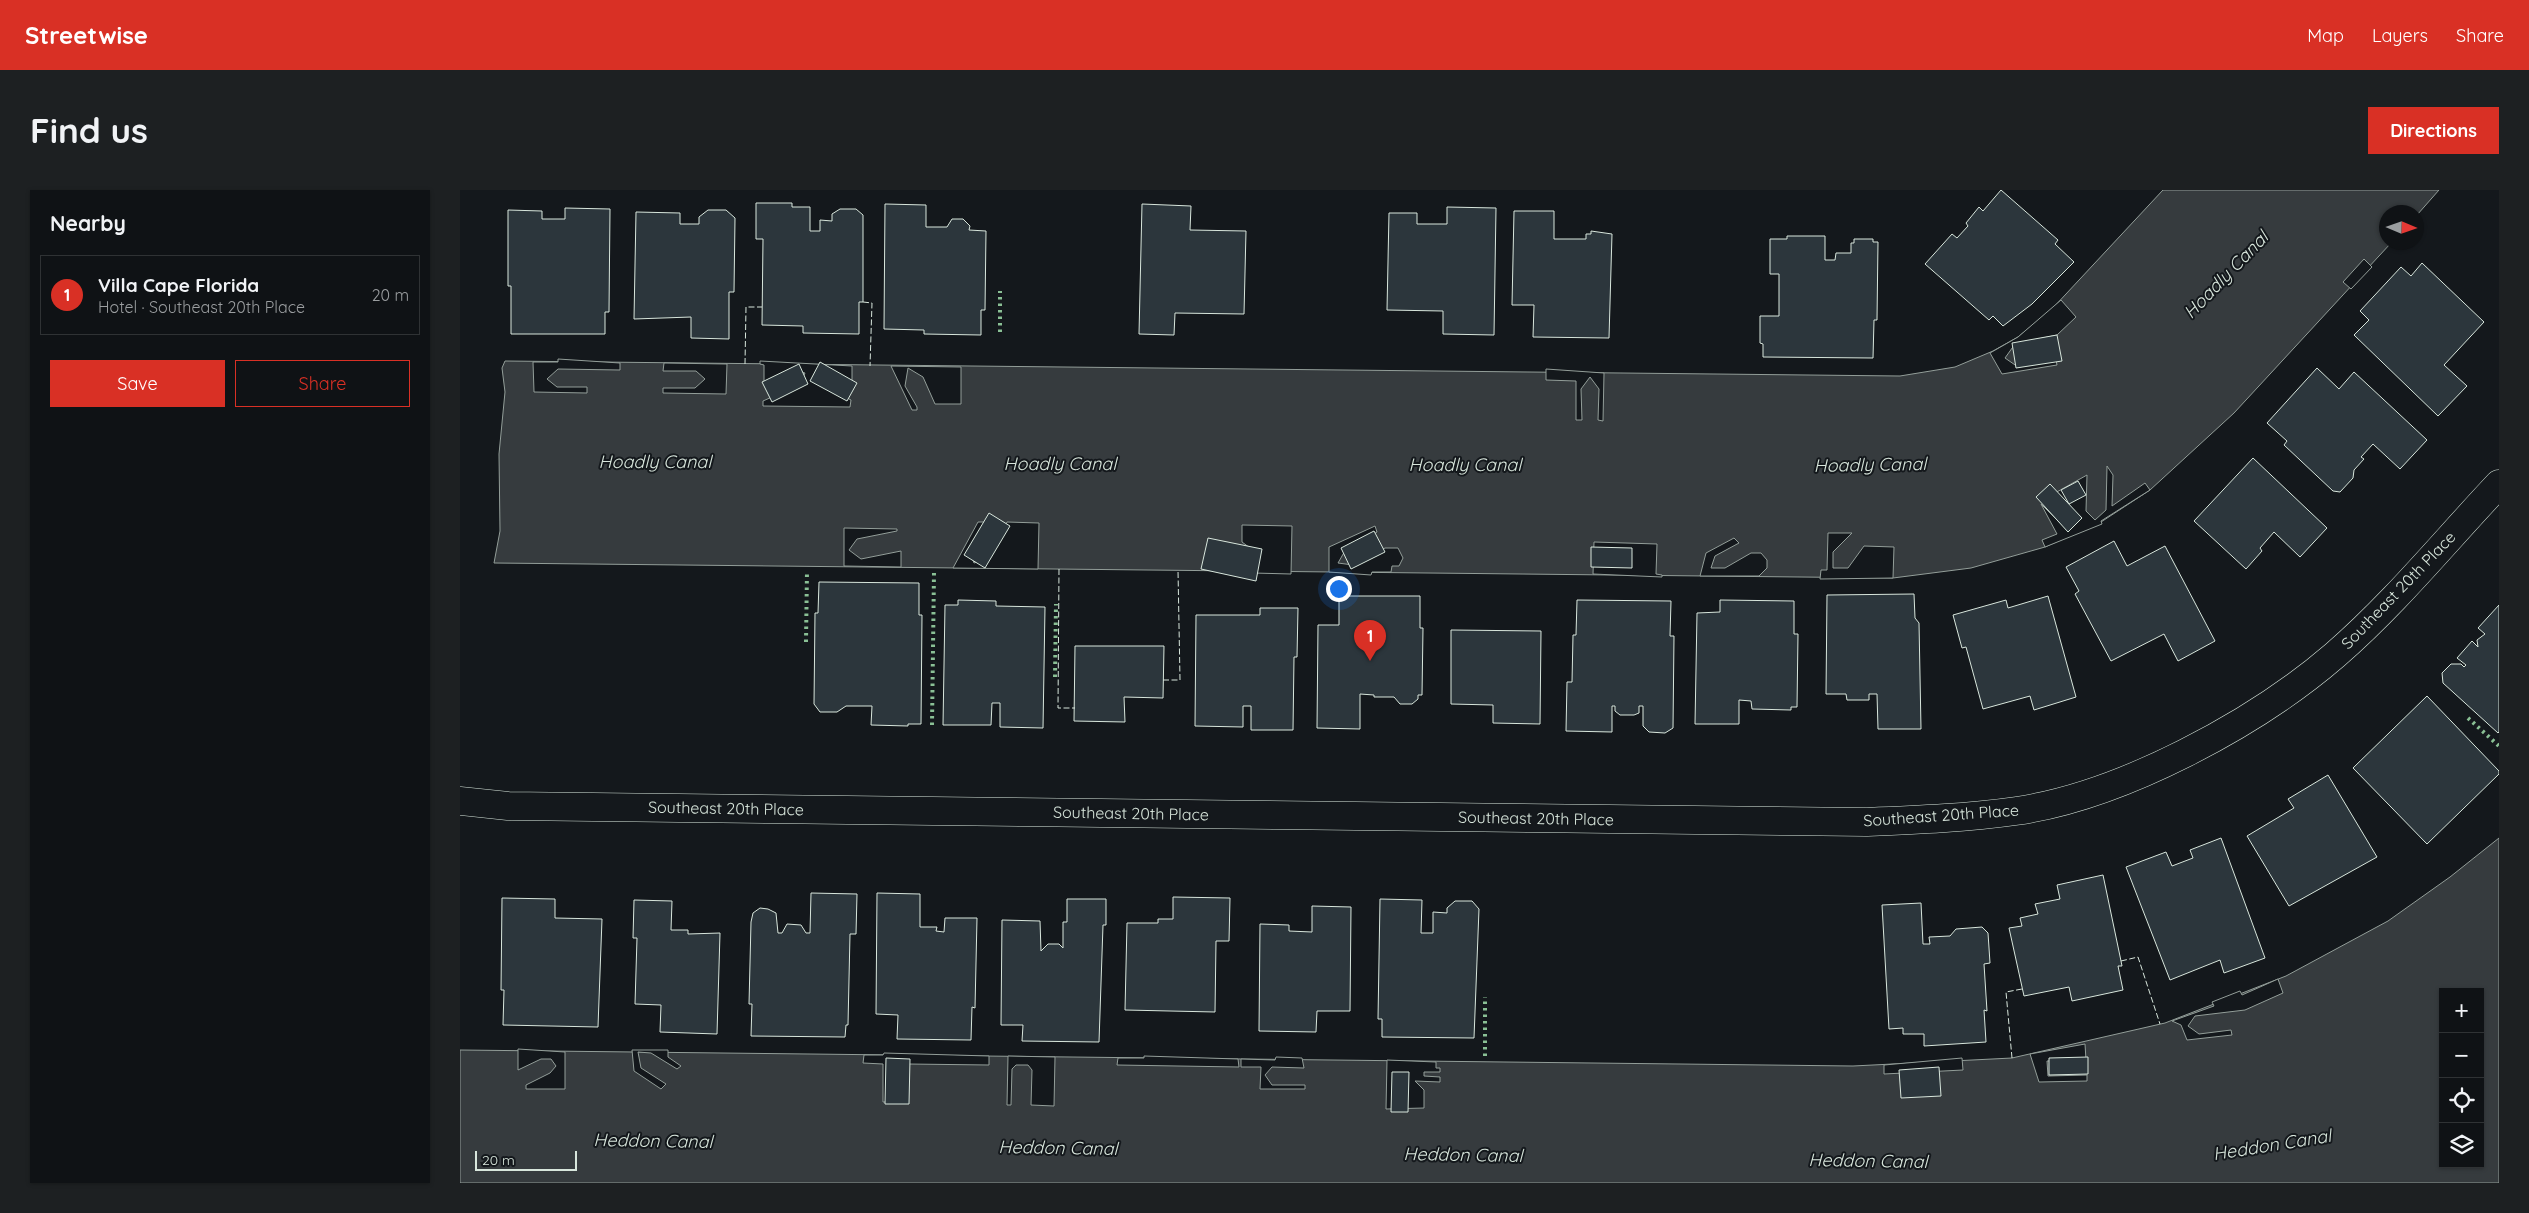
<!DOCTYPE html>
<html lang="en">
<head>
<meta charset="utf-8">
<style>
	:root { --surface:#0f1215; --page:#1d2022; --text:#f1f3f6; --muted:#9b9ea0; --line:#2f3234; --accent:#d93025 }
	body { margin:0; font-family:Quicksand,sans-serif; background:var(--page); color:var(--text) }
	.controls { position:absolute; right:15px; bottom:15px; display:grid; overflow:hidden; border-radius:0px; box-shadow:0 1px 4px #0004 }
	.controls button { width:45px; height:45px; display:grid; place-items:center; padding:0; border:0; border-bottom:1px solid var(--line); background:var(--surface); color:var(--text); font:25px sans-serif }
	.compass { position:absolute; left:1919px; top:15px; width:45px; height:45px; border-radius:50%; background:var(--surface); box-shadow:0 1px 4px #0004; rotate:92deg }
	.scale { position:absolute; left:15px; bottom:12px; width:102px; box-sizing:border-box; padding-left:5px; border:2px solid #d8e6dc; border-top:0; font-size:14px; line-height:18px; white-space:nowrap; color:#d8e6dc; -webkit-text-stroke:4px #14181c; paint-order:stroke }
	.you { position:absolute; left:878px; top:398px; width:18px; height:18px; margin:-12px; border:4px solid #fff; border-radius:50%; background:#1a73e8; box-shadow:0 0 0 8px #1a73e833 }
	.badge { display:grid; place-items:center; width:32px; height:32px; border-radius:50%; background:var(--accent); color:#fff; font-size:16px; font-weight:700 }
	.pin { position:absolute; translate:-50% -41px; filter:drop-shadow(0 1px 2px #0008) }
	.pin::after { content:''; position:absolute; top:26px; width:18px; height:15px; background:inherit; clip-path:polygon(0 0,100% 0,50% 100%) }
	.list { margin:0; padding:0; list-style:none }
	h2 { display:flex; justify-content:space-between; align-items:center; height:65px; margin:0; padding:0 20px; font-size:21px }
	h2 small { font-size:16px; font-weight:400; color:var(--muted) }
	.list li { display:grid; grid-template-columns:32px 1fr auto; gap:15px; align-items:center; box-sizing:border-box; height:80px; margin:0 10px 10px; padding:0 10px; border:1px solid var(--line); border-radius:0px }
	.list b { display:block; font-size:19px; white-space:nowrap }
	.list p { margin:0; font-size:16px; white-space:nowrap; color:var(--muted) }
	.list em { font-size:16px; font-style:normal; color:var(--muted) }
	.actions { display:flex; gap:10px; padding:15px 20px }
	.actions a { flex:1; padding:11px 0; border:1px solid var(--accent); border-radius:0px; text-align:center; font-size:18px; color:var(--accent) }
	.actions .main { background:var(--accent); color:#fff }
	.icon { flex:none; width:28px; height:28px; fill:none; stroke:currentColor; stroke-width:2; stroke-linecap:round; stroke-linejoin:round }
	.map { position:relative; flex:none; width:2039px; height:993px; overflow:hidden; border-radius:0px }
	header { display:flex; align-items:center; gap:30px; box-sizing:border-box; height:70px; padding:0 25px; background:var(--accent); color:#fff }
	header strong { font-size:24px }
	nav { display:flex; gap:28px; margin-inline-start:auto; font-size:18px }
	.intro { display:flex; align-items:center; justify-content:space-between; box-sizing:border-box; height:120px; padding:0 30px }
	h1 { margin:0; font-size:35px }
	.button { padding:12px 22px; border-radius:0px; background:var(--accent); color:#fff; font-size:18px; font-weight:700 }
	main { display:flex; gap:30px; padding:0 30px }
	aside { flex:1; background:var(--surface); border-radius:0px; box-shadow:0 1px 4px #0004 }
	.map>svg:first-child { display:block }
	.water { fill:#363b3e; stroke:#939e99; fill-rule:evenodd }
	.pier { fill:#14181c; stroke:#939e99 }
	.building { fill:#2c363c; stroke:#d8e6dc }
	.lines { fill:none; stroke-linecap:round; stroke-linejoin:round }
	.minor-casing { stroke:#d8e6dc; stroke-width:29 }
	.minor { stroke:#14181c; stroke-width:28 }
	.hedge { stroke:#8ac095; stroke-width:4; stroke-dasharray:2.5 4; stroke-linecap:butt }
	.fence { stroke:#d8e6dc; stroke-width:1; stroke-dasharray:6 2.5; stroke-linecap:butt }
	.labels { text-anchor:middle; stroke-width:4; stroke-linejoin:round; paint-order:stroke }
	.street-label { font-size:16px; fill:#d8e6dc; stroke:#14181c }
	.water-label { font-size:18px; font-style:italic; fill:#d8e6dc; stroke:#14181c }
</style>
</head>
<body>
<header>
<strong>Streetwise</strong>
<nav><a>Map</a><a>Layers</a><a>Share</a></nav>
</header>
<div class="intro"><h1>Find us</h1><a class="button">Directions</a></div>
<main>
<aside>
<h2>Nearby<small></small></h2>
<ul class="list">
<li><span class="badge">1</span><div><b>Villa Cape Florida</b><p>Hotel · Southeast 20th Place</p></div><em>20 m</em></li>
</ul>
<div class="actions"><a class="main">Save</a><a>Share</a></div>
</aside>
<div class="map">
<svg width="2039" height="993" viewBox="0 0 2039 993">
	<rect width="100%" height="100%" fill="#14181c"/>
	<path class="water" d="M1703 0H1979L1957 25 1956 22H1926V52L1931 53 1774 223 1690 300 1641 332 1585 357 1511 378 1433 388 34 373 40 341 39 264 45 202 42 178 45 171 1440 186 1495 177 1533 161 1558 147 1592 119Z
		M2039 648V993H0V860L1393 876 1552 868 1705 833 1826 786 1928 731 1990 687ZM1983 802H2020V974H1983Z"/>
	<path class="pier" d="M1904 69 1912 77 1891 99 1883 92Z
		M1601 110 1616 127 1597 145 1555 154 1545 168 1558 177 1596 170 1597 175 1542 184 1530 163 1558 147Z
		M98 169 160 173V180L98 179 87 189 97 197H127V203L74 202 73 172H98Z
		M300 171 392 176V191L363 195 391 210 390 217 303 216V211L339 195 345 183 333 180 304 193V175L300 174Z
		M204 173 267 174 266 204 203 203V198H235L245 189 236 181H203Z
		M431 176 501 177V214H475L463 187 448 178 445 196 457 217V220H452Z
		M1086 179 1144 183 1143 231 1138 230 1139 199 1130 187 1121 199 1122 230H1116V191L1086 190Z
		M1647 276 1653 285 1652 316 1685 293 1690 300 1641 331 1642 334 1585 357 1582 350 1597 344 1581 314 1602 335 1595 303 1627 285 1626 321 1635 330 1646 320Z
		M518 332H526L510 361 514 373 527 369 547 332 579 333 578 379 493 378Z
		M782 335 832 336 831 384 793 383 798 364 782 352Z
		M915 336 917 342 886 359 878 373 893 375 925 358H938L943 368 939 376H932L931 382H912L911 385 869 382V357Z
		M384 338 437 339V341L397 349 389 360 401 369 441 361V377L384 376Z
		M1368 343H1392L1373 362V378H1388L1404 356 1434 357 1433 388 1360 389 1361 380H1367Z
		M1274 348 1279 353 1255 366 1251 378H1265L1291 363H1301L1307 370V378L1299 386H1240L1246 363Z
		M1134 352 1197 354 1196 384 1202 385V387L1133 384Z
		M1818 789 1823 803 1785 820 1735 826 1728 836 1739 844 1771 840 1772 845 1727 850 1721 835 1712 831 1754 816 1752 812 1780 801 1782 805Z
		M1625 854 1626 870 1587 871 1588 886 1627 885V891L1579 892 1570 864Z
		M58 859 105 862V899H66V895L90 883 96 876 91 869H81L58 880Z
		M172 860H208V867L221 876 217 879 191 863 178 862 181 878 206 894 201 899 174 881Z
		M424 863 529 866V875L448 874 428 912H423V874L403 873 404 865H423Z
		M548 866 595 867 594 916 571 915 572 880 568 875H556L552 879 551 915H547Z
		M684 866 778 869 779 877 657 875 658 868H684Z
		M816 867 842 868 844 878 812 877 805 885 812 895H845V899H800L801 877H781V869L815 870Z
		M1502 868 1503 880 1424 884V875Z
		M927 870 976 872V878H980V882H964V886L980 887V892L955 891 964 900V918L926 919Z"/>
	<path class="building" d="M1541 0 1598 50 1595 54 1614 72 1572 114 1543 136 1533 126 1529 130 1465 74 1492 44 1497 48 1508 36 1506 33 1519 17 1523 21Z
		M296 13H332V17H350V41H360V30L372 31V24L380 19H396L403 25V112H399V144L343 143V136L302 135 303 49H296Z
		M425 14 466 15V37H487L492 29H503L510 36 509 40 526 41 525 120H521V145L464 144V140L424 139Z
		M682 14 731 16 730 40 786 41 784 124 715 123 714 145 679 144Z
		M987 17 1036 18 1034 145 983 144V121L927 120 929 23H957V34H987Z
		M105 18 150 19 149 122H145V144H51V96H48V20L82 21V29H105Z
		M248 20H266L275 28 274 102H269V149L231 148V127L174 129 176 22 220 23V34H239V27Z
		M1054 21H1094V49H1126V44H1131V41L1152 44 1149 148 1073 147 1074 115H1052Z
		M1327 46H1365V70H1375L1376 63H1391V53H1394V49H1413V52H1418L1417 130H1414L1413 168 1303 167V154L1300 153V126H1319V84H1310V49H1327Z
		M1962 73 2024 132 1984 175 2007 196 1978 226 1894 145 1909 130 1900 121 1941 77 1951 86Z
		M1597 145 1602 171 1556 178 1552 153Z
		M360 172 397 193 387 211 350 191Z
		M339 174 348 194 312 212 302 192Z
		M1857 178 1879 199 1894 182 1967 250 1940 279 1913 254 1901 267 1904 269 1894 280 1893 288 1880 302 1873 301 1824 255 1827 251 1807 233Z
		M1793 268 1867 338 1840 367 1814 342 1800 358 1802 361 1786 379 1734 331Z
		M1618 291 1626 305 1609 314 1601 300Z
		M1590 294 1622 328 1608 342 1576 307Z
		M529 323 550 336 525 378 504 365Z
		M914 341 925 362 891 379 881 358Z
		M748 348 802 359 796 391 741 379Z
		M1654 351 1667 376 1705 356 1755 451 1718 471 1704 444 1651 471 1615 404 1619 401 1606 377Z
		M1131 357 1172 358V378L1131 377Z
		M359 392 459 393V425H462L461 534H448V536L411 535 412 516H386L377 522H360L354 514 355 423H358Z
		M1454 404 1455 428 1459 433 1461 539H1418L1417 504H1409V510H1387L1386 504H1366L1367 405Z
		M879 406H960V438H963L962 505H958V509L952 514H940L934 507H914V505L900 504V539L857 538 858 435H879Z
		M1588 406 1616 507 1574 520 1570 506 1523 519 1506 457 1502 458 1493 425 1546 410 1548 418Z
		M498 410 536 411V416L585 417 583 538 540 537V513H532L531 535H483L485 415H498Z
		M1117 410 1211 411 1210 446H1214L1213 538 1205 543 1189 542 1183 536V516H1179V523L1174 525H1160L1155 521V516H1152V542L1106 541 1107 492H1112L1113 445H1116Z
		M1260 410 1334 411V444H1338L1337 517H1331V520L1292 519 1291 511 1279 510V534H1235L1237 423 1260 422Z
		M2039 415V542L2038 543 1983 493 1982 483 1991 474H2001L2004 477 2006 475 1997 468 2012 451 2018 457 2017 450 2025 444 2018 438Z
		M800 418H838L837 467H834L833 540H791V516H783V537L735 536 736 425H800Z
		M991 440 1081 441 1080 534 1033 533V515L991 514Z
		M615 456H704L703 508 664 507 665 532 614 531Z
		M1967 506 2039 581V584L1967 654 1893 578Z
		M1868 585 1917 667 1829 716 1787 646 1834 618 1828 609Z
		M1761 648 1805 768 1764 783 1760 770 1710 790 1666 677 1706 662 1712 676 1733 668 1730 660Z
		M1643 685 1661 771 1662 776H1658L1663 800 1612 811 1609 797 1564 806 1549 738 1562 736 1560 728 1578 724 1575 714 1600 709 1597 695Z
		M351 703 397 704 396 744H390L388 835H386L385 847 291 846 292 814H289L291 732 293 723 300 718 308 719 316 723 318 743H322L327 734 341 735 346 743H350Z
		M417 703 460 704V737H477L476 741 484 742 485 728H517L515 818 512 817 511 850 437 849 438 825 416 824Z
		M713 707 770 708 769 751H756L755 822 665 820 667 733H698V729H713Z
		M42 708 95 709V728L142 729 138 837 43 835 44 800H41Z
		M607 709H646V735H643L639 852 562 851 563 835H541L542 730 580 731 581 761 588 754H599L603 758V732H607Z
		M920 709 962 710 961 743H973V722L987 723V718L995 711H1012L1019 719 1014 848 922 847V829H918Z
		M174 710 212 711 211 740H228V744L260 743 257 844 200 842 201 815 175 814 177 748H173Z
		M1461 713 1463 754H1470L1469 747 1490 746 1496 739 1522 737 1528 743 1530 773 1524 774 1527 821 1524 820 1526 852 1464 856V844H1443V838L1429 839 1422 715Z
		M852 716 891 717 890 821H857L856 842 799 841 800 734 829 735V741L852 742Z
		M1628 867V884L1589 885V868Z
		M426 868 450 869 449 914H425Z
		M1479 877 1481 906 1441 908 1439 880Z
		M932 882H949L948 922H931Z"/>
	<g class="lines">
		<defs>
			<path id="minor" d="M0 611 48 616 1406 632C1456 630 1507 628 1556 621 1661 606 1795 534 1875 465 1935 413 1985 351 2039 294"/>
		</defs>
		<use href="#minor" class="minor-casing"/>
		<use href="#minor" class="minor"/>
		<path class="hedge" d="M540 142V101
			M346 452 347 381
			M595 487 596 414
			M2008 528 2039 556
			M472 535 474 382
			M1025 866V807"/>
		<path class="fence" d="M403 112 412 113 410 176
			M285 174 286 117H302
			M599 379 598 518H615
			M703 490H720L718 380
			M1661 771 1678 767 1700 834
			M1552 868 1546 802 1562 799"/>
	</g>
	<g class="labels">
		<g class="street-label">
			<text transform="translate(1938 400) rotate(-46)" y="6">Southeast 20th Place</text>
			<text transform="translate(266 618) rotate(1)" y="6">Southeast 20th Place</text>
			<text transform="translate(671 623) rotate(1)" y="6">Southeast 20th Place</text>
			<text transform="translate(1481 625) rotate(-4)" y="6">Southeast 20th Place</text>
			<text transform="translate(1076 628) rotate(1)" y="6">Southeast 20th Place</text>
		</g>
		<g class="water-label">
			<text transform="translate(1766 85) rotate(-46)" y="6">Hoadly Canal</text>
			<text x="195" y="278">Hoadly Canal</text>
			<text x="600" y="280">Hoadly Canal</text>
			<text x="1005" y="281">Hoadly Canal</text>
			<text transform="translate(1410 275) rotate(-1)" y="6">Hoadly Canal</text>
			<text transform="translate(193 951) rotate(1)" y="6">Heddon Canal</text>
			<text transform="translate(1812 955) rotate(-9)" y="6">Heddon Canal</text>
			<text transform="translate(598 958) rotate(1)" y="6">Heddon Canal</text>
			<text transform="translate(1003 965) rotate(1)" y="6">Heddon Canal</text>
			<text transform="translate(1408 971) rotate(1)" y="6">Heddon Canal</text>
		</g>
	</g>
</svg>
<div class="controls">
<button>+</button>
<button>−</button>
<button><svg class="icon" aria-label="locate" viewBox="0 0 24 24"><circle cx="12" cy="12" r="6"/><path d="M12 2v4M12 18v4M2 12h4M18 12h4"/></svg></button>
<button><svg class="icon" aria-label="layers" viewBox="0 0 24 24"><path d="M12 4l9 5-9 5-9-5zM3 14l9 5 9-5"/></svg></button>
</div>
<svg class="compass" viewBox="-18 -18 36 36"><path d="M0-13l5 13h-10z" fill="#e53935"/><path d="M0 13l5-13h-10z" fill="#9b9ea0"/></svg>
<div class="scale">20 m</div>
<div class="you"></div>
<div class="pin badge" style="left:910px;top:471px">1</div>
</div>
</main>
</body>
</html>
